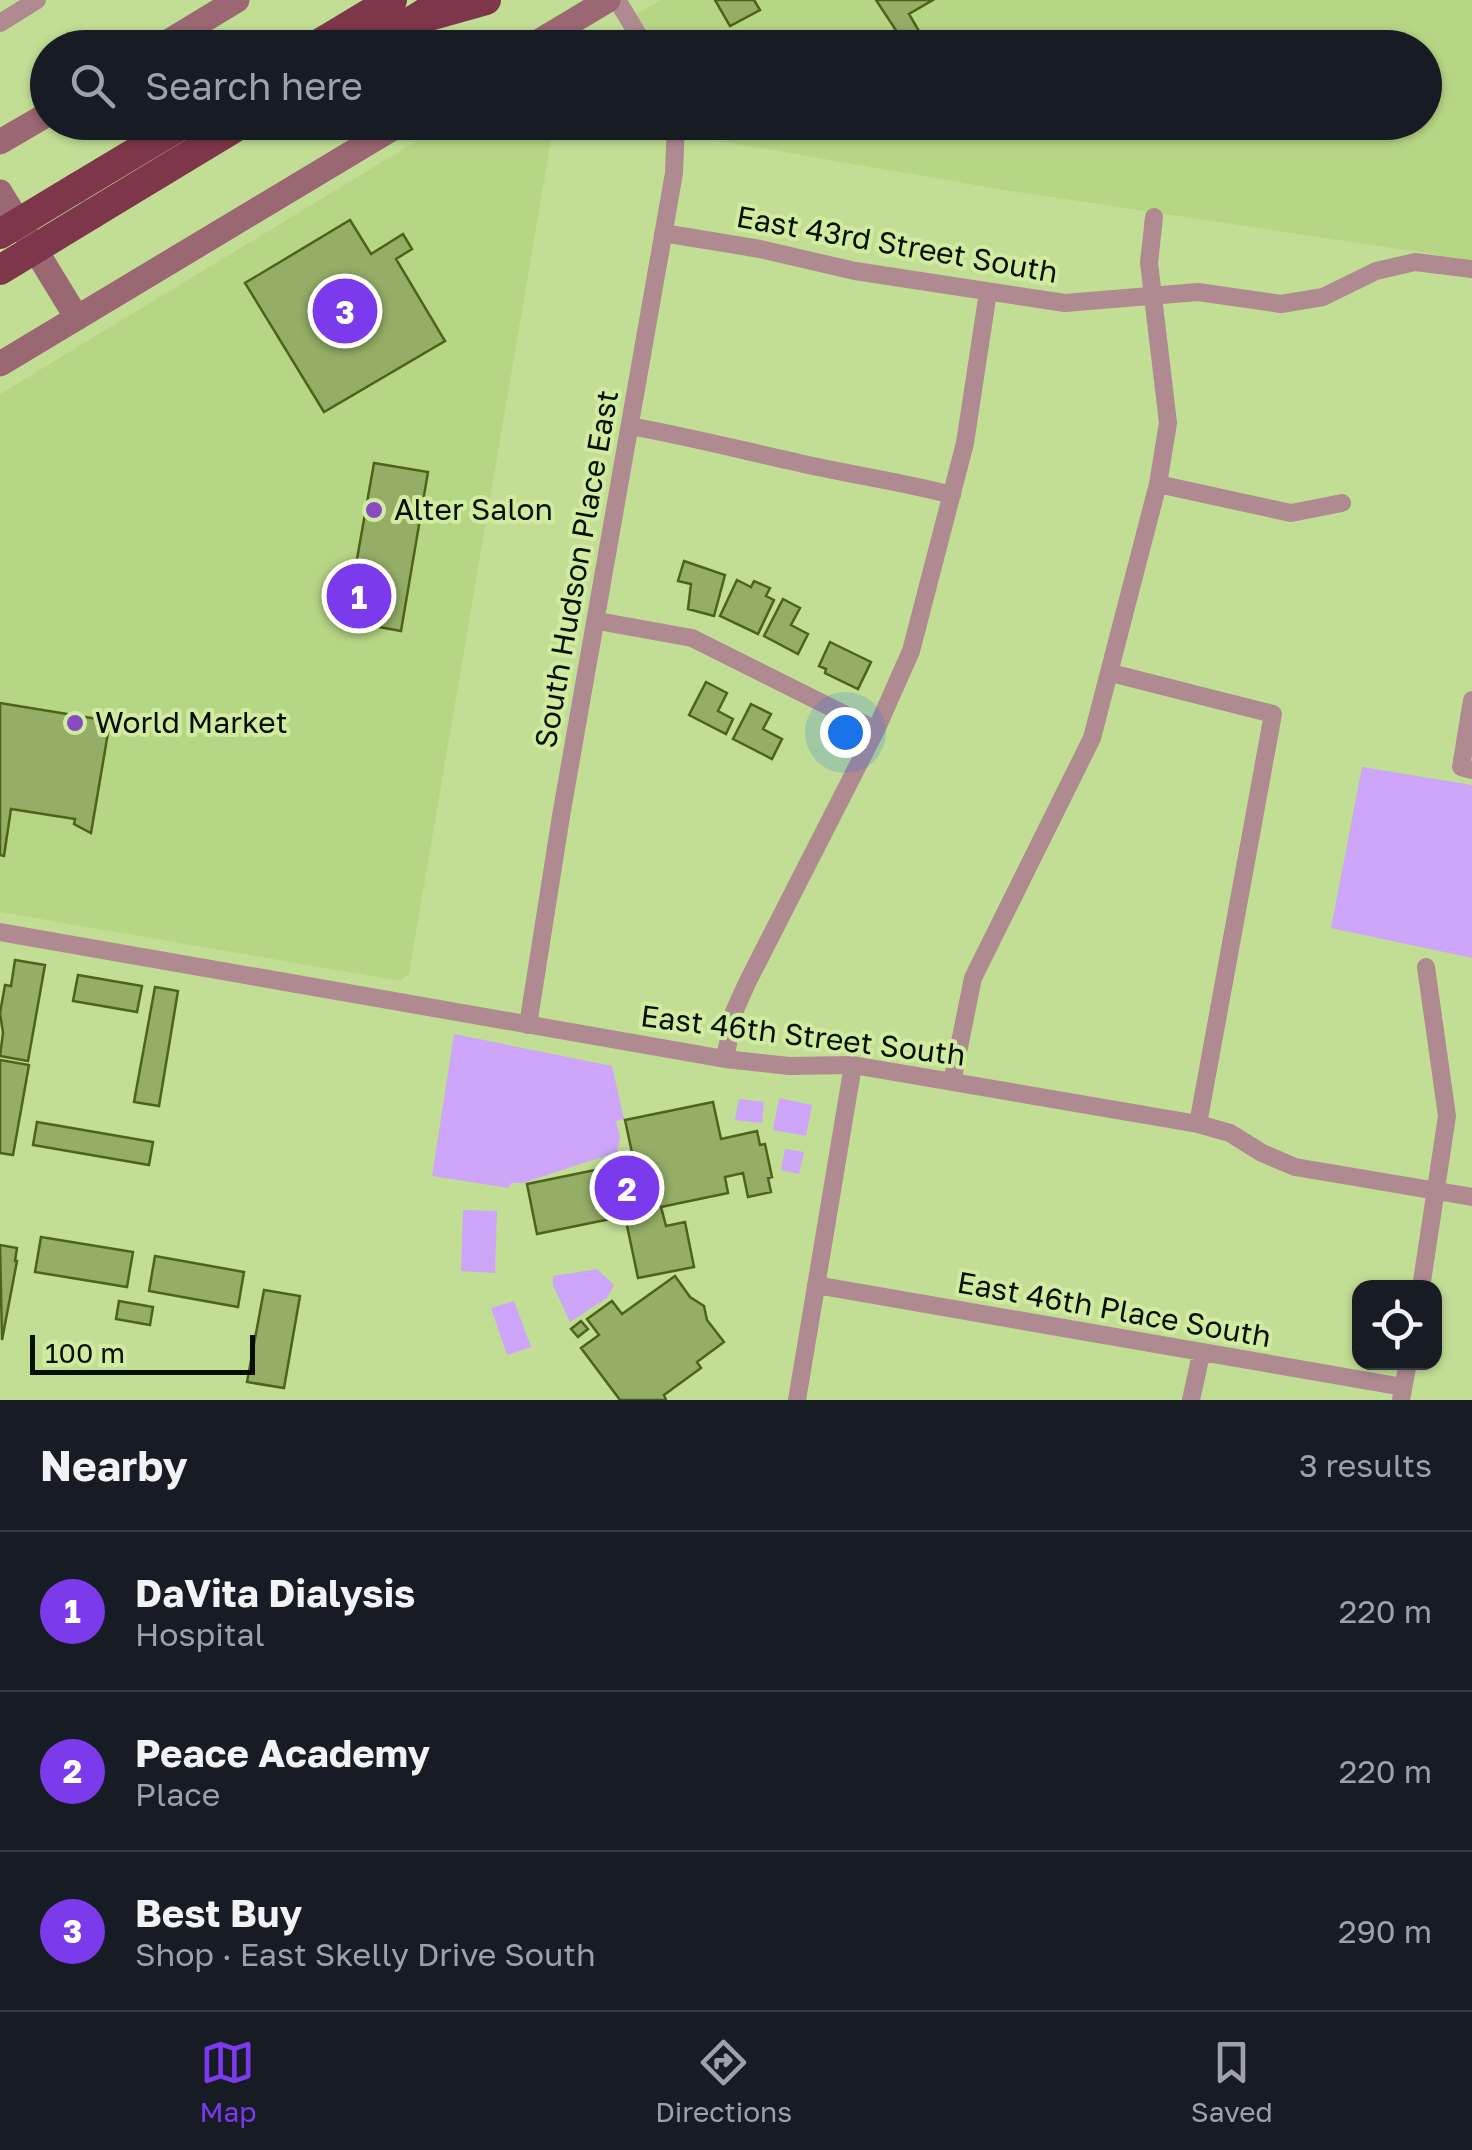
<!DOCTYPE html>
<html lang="en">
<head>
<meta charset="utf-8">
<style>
	:root { --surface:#171b24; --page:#242831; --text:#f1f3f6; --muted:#9ea1a6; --line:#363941; --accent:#7c3aed }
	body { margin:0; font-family:"Golos Text",sans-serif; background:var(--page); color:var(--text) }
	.controls { position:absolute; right:30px; bottom:30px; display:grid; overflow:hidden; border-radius:20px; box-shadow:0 2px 8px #0004 }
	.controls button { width:90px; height:90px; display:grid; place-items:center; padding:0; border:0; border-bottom:2px solid var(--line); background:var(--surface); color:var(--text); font:50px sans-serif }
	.scale { position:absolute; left:30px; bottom:25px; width:225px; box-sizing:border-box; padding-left:10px; border:5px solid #070f00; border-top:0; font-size:28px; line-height:35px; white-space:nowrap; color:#070f00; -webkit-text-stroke:8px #cfeca1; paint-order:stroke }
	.you { position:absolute; left:845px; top:732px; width:35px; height:35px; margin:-25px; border:8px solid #fff; border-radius:50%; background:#1a73e8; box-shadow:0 0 0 15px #1a73e833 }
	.badge { display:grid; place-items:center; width:65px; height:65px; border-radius:50%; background:var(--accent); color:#fff; font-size:32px; font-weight:700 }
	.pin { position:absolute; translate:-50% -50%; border:5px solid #fff; box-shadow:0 2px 10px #0006 }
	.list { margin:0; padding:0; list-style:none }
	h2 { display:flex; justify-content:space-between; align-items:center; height:130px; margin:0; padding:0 40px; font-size:42px }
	h2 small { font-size:32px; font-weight:400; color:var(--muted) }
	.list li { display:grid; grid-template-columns:65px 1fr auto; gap:30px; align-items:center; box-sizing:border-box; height:160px; padding:0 40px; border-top:2px solid var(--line) }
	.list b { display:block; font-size:38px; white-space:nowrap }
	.list p { margin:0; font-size:32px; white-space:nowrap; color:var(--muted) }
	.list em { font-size:32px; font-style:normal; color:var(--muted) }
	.icon { flex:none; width:55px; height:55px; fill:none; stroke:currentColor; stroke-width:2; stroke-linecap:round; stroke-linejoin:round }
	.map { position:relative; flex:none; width:1472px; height:1400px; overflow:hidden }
	.search { position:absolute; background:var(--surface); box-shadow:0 2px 8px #0004; left:30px; right:30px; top:30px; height:110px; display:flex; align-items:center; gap:25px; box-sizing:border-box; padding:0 35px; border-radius:55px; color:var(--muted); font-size:38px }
	.sheet { height:610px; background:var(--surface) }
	nav { display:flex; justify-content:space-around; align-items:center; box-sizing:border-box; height:140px; border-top:2px solid var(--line); background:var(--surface); font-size:28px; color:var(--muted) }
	nav a { display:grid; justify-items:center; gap:5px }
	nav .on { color:var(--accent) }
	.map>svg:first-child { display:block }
	.built { fill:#b7d685 }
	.green { fill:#cda5f9 }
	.building { fill:#94ae66; stroke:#4c631a; stroke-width:2.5 }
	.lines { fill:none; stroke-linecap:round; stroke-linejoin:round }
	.street { stroke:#af8a91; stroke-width:18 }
	.secondary { stroke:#9b6772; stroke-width:25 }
	.highway { stroke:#7e364a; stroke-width:30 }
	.highway-bridge { stroke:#7e364a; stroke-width:30 }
	.poi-dot { fill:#894bc1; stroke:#cfeca1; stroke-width:4 }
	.labels { text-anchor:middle; stroke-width:8; stroke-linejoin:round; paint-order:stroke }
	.street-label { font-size:30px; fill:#070f00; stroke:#cfeca1 }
	.poi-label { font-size:30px; fill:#070f00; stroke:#cfeca1; text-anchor:start }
</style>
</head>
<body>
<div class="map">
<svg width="1472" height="1400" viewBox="0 0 1472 1400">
	<rect width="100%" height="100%" fill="#c2de95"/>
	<path class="built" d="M661 0H1472V260L1004 190 696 137 693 123 1424 122V48H658L636 14Z
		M446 123H554L409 974 400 981 0 912V394Z"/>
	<path class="green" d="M1362 767 1472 785V958L1331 928Z
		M454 1034 612 1066 624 1119 616 1121 620 1137 617 1152 523 1183H511L509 1188 432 1176Z
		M779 1098 812 1105 806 1136 773 1130Z
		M739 1099 764 1102 762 1123 735 1120Z
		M785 1149 804 1152 799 1174 781 1170Z
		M463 1210 497 1211 495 1273 461 1271Z
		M597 1269 614 1285 607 1298 570 1322 553 1285V1276Z
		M514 1301 531 1347 507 1355 491 1308Z"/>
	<path class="building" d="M715 0H754L760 10 730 26Z
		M876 0H933L909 14 919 31 903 41Z
		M350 220 371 254 403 234 412 249 396 259 445 341 324 412 245 283Z
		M374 463 428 472 401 631 346 621Z
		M684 561 725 575 714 616 688 609 691 584 678 581Z
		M737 580 751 587 754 581 770 588 766 596 774 600 758 634 720 616Z
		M783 599 800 608 791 625 808 634 798 654 764 636Z
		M830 642 871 662 858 689 825 673 826 669 819 666Z
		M706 682 727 693 718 711 733 719 726 734 689 715Z
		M0 703 110 721 91 833 74 824 75 819 11 809 4 856 0 855Z
		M751 704 771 714 763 729 782 739 772 759 733 739Z
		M15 960 45 965 28 1061 0 1056 3 1033 0 1013 5 985 11 986Z
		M78 975 142 986 137 1012 73 1001Z
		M155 987 178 991 159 1106 134 1102Z
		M0 1060 29 1065 13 1155 0 1153Z
		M713 1102 721 1139 757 1131 760 1145 765 1144 772 1177 768 1178 771 1192 748 1197 743 1173 725 1177 728 1193 661 1207 666 1226 685 1222 694 1267 638 1278 625 1216 537 1234 527 1184 634 1162 625 1120Z
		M37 1122 153 1142 149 1165 33 1145Z
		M41 1237 133 1252 127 1287 35 1272Z
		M0 1245 17 1248 15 1261H17L2 1340Z
		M155 1256 244 1272 238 1307 149 1291Z
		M675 1276 690 1297 704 1306 707 1320 724 1342 697 1362 701 1368 664 1395 666 1400H620L581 1348 599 1335 587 1319 612 1301 622 1314Z
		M264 1290 300 1296 284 1388 247 1382Z
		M119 1301 153 1307 150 1325 116 1319Z
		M581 1321 588 1329 578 1337 571 1329Z"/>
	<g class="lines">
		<path class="street" d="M617 0 639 36 641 48
			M0 23 37 0
			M663 233 760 249 855 271 1065 303 1198 292 1281 304 1323 297 1376 271 1415 262 1472 269
			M630 426C685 436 737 449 791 461 845 474 899 481 952 495
			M1158 484 1291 513 1342 503
			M598 621 692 638 876 730
			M1111 673 1273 714 1198 1124
			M1472 700 1461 767 1472 770
			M0 932 725 1059 789 1066 853 1065 1198 1124 1230 1133 1262 1153 1295 1167 1472 1197
			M528 1025 561 816 674 173 676 122
			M725 1059 734 1012 747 983 876 730 911 651 965 443 988 292
			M952 1082 973 978 1092 738 1158 484 1168 423 1149 263 1154 217
			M816 1285 1403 1387
			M1421 1288 1447 1116 1426 967
			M797 1400 853 1065
			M1191 1400 1201 1354
			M1401 1400 1408 1362"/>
		<path class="secondary" d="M158 48 237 0
			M528 48 608 0
			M0 142 48 114
			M0 192 77 318
			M0 364 403 122"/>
		<path class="highway" d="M429 16 486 0
			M312 48 392 0
			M368 48 446 0
			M76 188 186 122
			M92 214 244 122"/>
		<path class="highway-bridge" d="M0 234 76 188
			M0 270 92 214"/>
	</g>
	<g class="poi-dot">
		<circle cx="374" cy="510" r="10"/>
		<circle cx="75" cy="723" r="10"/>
	</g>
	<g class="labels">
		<g class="street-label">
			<text transform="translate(897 245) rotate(10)" y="10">East 43rd Street South</text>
			<text transform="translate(577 569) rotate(-80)" y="10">South Hudson Place East</text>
			<text transform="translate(803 1036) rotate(7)" y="10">East 46th Street South</text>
			<text transform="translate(1114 1310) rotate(10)" y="10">East 46th Place South</text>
		</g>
		<g class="poi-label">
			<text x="394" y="520">Alter Salon</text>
			<text x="95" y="733">World Market</text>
		</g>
	</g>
</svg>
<div class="controls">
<button><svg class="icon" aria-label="locate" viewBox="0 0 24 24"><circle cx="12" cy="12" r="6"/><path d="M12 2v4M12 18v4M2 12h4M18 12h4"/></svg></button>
</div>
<div class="scale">100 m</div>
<div class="you"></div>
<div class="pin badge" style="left:359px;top:596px">1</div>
<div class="pin badge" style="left:627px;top:1188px">2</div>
<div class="pin badge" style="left:345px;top:311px">3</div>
<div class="search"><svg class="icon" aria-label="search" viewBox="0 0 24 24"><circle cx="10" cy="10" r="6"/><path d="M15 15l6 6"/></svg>Search here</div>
</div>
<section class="sheet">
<h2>Nearby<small>3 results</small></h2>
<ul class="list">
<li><span class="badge">1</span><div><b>DaVita Dialysis</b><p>Hospital</p></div><em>220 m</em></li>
<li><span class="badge">2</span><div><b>Peace Academy</b><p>Place</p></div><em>220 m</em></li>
<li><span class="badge">3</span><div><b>Best Buy</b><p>Shop · East Skelly Drive South</p></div><em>290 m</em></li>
</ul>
</section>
<nav>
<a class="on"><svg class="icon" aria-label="map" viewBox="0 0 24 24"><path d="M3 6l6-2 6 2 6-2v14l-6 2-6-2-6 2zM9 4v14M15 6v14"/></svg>Map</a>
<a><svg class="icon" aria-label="directions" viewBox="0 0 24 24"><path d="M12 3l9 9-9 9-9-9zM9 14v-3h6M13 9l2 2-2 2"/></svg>Directions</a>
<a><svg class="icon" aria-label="saved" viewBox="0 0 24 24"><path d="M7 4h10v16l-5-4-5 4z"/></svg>Saved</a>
</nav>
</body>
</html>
